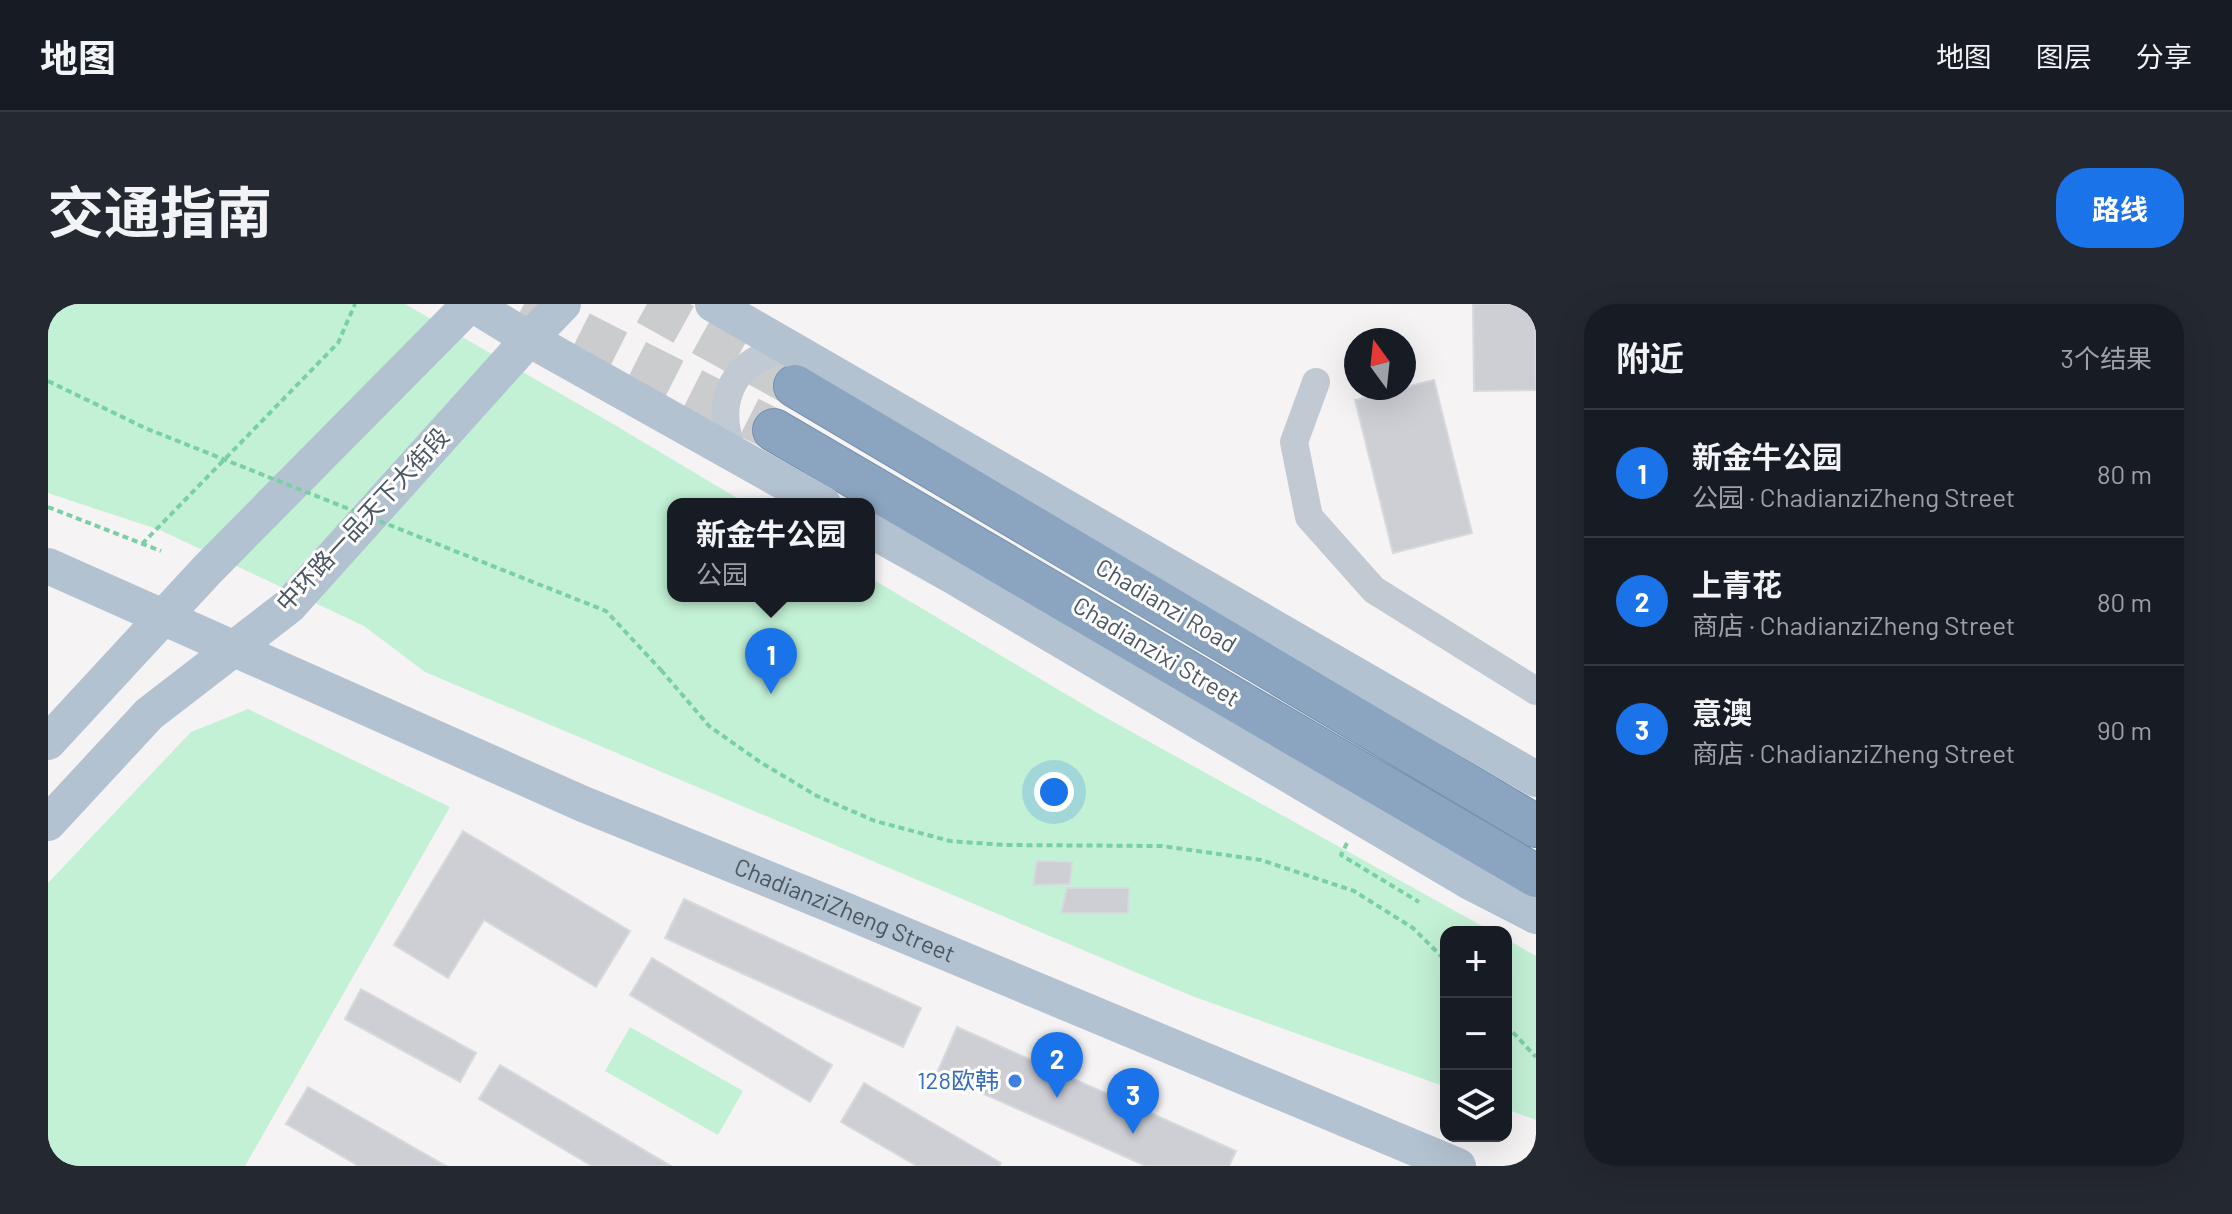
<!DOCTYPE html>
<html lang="zh">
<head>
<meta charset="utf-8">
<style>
	:root { --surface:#171b24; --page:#242831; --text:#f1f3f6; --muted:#9ea1a6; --line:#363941; --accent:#1a73e8 }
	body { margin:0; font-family:Barlow,"Noto Sans SC",sans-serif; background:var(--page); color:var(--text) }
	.controls { position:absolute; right:24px; bottom:24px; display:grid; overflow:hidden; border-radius:16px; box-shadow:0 8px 32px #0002 }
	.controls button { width:72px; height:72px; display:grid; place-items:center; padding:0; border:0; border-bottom:2px solid var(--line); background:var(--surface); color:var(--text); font:40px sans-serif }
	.compass { position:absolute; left:1296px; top:24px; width:72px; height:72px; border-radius:50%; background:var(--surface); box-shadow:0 8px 32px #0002; rotate:345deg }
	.you { position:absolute; left:1006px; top:488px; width:28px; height:28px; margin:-20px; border:6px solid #fff; border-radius:50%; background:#1a73e8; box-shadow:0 0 0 12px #1a73e833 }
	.badge { display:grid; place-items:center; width:52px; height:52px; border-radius:50%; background:var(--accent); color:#fff; font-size:26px; font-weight:700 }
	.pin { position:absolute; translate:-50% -66px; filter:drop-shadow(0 2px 4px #0008) }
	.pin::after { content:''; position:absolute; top:42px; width:28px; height:24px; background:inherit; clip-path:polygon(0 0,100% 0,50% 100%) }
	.popup { position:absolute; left:619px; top:194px; width:208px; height:104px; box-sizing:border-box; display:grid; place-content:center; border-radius:16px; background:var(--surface); filter:drop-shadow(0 2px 6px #0005); font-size:26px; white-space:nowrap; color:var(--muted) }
	.popup b { font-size:30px; color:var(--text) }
	.popup::after { content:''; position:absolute; left:50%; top:100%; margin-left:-16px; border:16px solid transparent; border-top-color:var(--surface) }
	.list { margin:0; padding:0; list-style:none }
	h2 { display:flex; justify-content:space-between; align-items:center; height:104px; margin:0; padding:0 32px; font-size:34px }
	h2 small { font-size:26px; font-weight:400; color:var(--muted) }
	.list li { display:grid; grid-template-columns:52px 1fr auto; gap:24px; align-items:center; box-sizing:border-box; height:128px; padding:0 32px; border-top:2px solid var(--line) }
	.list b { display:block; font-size:30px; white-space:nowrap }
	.list p { margin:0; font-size:26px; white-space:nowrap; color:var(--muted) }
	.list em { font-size:26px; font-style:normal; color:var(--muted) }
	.icon { flex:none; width:44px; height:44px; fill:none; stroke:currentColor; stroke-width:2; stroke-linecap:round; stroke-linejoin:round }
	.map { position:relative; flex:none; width:1488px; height:862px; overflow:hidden; border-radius:32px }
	header { display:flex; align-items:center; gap:48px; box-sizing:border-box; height:112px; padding:0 40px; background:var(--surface); border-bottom:2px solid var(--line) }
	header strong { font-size:38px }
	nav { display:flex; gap:44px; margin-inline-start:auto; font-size:28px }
	.intro { display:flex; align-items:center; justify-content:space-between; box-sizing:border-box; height:192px; padding:0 48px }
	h1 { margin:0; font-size:56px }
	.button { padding:20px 36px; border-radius:32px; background:var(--accent); color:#fff; font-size:28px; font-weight:700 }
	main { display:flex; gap:48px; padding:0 48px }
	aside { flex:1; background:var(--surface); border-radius:32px; box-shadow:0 8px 32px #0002 }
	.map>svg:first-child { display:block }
	.green { fill:#c3f1d5 }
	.building { fill:#cdcfd5; stroke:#d7d9de; stroke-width:2 }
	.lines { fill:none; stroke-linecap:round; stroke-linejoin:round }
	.highway-tunnel { stroke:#caccce; stroke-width:42; stroke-dasharray:42 21; stroke-linecap:butt }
	.highway-casing { stroke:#7690ad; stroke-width:44 }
	.path { stroke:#7ad0a6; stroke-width:4; stroke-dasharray:6 4; stroke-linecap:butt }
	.minor { stroke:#c1cad2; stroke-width:28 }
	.major { stroke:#b3c2d1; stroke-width:36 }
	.highway { stroke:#8ba5c1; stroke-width:42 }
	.path-bridge { stroke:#7ad0a6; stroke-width:4; stroke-dasharray:6 4; stroke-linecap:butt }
	.shop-dot { fill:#3f7fe0; stroke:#fff; stroke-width:3 }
	.labels { text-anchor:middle; stroke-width:6; stroke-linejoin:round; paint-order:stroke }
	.street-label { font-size:24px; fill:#4a5661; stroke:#fff }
	.shop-label { font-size:24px; fill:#366cbe; stroke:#fff; text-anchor:end }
</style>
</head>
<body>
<header>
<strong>地图</strong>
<nav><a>地图</a><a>图层</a><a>分享</a></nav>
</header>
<div class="intro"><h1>交通指南</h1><a class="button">路线</a></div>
<main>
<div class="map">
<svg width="1488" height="862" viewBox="0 0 1488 862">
	<rect width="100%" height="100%" fill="#f5f3f3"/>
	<path class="green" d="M0 0H357L565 120 699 200H625V292H821V273L1053 411 1445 628H1398V783L1144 692 377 368 316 322 112 226 0 189Z
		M200 405 402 503 197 862H0V579L143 428Z
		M1458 635 1488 652V816L1458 805Z
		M582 723 695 787 670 831 557 767Z"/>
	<path class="building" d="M1425 0H1487L1488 86 1426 87Z
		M1386 76 1424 229 1345 249 1307 96Z
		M415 527 582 627 548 683 436 616 400 674 346 641Z
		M989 557 1024 558 1022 580 985 581Z
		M1019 584H1081L1080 609H1013Z
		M636 595 873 704 855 743 617 634Z
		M604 654 784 761 762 798 582 691Z
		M313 685 428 749 412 778 297 715Z
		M909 723 1188 847 1181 862H1098L889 769Z
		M452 761 623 862H544L431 795Z
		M816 779 953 859 951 862H869L793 818Z
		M260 783 398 862H311L238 820Z"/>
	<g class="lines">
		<path class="highway-tunnel" d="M476 0 726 126
			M599 0 747 82"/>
		<defs>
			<path id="highway" d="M747 82 1488 522
				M726 126 1488 572"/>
		</defs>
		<use href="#highway" class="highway-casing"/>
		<path class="path" d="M0 203 113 247
			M94 240 290 39 307 0
			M613 366 661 422 712 458 769 492 827 517 902 537 957 541 1114 542 1213 556 1306 587 1365 624 1398 657
			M1299 539 1293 551 1371 598
			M1458 721 1488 753"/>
		<path class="minor" d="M1268 78 1246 138 1261 213 1326 286 1488 387
			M686 150C664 98 685 51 743 46"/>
		<g class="major">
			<path d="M424 0 481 35 775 200"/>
			<path d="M665 0 1488 475"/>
			<path d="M821 225 905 272 1422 578 1488 612"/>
			<path id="s1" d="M0 262 535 500 784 601 1410 862"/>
			<path d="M0 438 159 266 422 0"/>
			<path d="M0 519 101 410 241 302 481 35 515 0"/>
		</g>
		<use href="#highway" class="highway"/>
		<path class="path-bridge" d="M0 77 97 124 558 307 613 366"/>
	</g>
	<circle class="shop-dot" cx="967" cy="777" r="8"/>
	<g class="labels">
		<g class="street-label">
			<text transform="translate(315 216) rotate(-47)" y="8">中环路一品天下大街段</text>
			<text transform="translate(1118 302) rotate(31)" y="8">Chadianzi Road</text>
			<text transform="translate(1108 348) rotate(31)" y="8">Chadianzixi Street</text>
			<text dy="8" stroke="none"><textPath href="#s1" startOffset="868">ChadianziZheng Street</textPath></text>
		</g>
		<g class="shop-label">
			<text x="951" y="785">128欧韩</text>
		</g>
	</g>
</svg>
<div class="controls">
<button>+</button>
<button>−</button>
<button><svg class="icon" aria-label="layers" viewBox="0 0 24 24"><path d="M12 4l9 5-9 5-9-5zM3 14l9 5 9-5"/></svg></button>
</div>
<svg class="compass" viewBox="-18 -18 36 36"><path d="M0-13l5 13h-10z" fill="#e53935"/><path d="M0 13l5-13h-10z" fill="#9ea1a6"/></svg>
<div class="you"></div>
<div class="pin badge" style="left:723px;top:390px">1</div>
<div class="popup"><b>新金牛公园</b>公园</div>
<div class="pin badge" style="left:1009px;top:794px">2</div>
<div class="pin badge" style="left:1085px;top:830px">3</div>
</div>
<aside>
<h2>附近<small>3个结果</small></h2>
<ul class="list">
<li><span class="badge">1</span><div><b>新金牛公园</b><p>公园 · ChadianziZheng Street</p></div><em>80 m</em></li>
<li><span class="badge">2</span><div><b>上青花</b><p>商店 · ChadianziZheng Street</p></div><em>80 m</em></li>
<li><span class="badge">3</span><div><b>意澳</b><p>商店 · ChadianziZheng Street</p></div><em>90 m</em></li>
</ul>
</aside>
</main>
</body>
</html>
